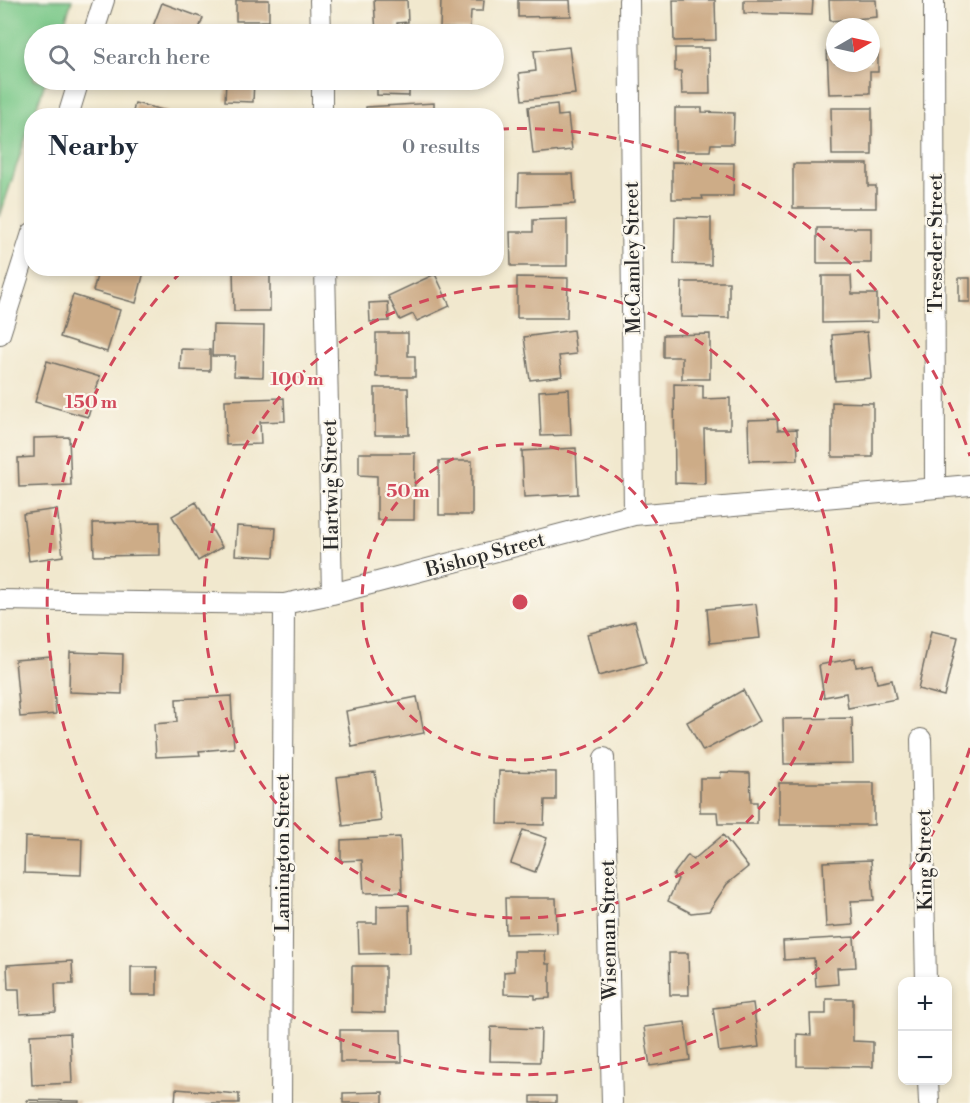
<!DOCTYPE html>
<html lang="en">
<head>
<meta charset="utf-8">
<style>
	:root { --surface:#fff; --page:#f2f2f3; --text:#1f2937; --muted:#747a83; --line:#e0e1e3 }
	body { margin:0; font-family:"Libre Bodoni",serif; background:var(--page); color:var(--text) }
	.controls { position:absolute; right:18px; bottom:18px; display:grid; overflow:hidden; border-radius:12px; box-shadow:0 3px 9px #0003 }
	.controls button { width:54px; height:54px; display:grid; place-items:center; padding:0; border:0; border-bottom:2px solid var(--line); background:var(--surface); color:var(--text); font:30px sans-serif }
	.compass { position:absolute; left:826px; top:18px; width:54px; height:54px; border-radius:50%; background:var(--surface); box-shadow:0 3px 9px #0003; rotate:81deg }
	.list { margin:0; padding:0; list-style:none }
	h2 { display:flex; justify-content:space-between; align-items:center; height:78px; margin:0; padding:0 24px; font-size:26px }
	h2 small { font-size:20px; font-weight:400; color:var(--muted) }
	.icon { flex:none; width:33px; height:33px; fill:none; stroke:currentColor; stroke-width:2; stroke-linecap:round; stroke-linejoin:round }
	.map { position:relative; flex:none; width:970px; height:1103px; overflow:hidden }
	.search { position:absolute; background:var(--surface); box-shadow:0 3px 9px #0003; left:24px; top:24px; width:480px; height:66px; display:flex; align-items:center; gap:15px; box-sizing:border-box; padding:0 21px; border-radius:33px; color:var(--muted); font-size:22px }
	.panel { position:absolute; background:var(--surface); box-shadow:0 3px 9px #0003; left:24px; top:108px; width:480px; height:168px; border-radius:24px }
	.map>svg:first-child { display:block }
	.green { fill:#78c787; stroke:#527959; stroke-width:1.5 }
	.building { fill:#cdac87 }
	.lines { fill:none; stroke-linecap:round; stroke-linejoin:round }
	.street-casing { stroke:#706d64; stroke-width:22 }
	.street { stroke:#fff; stroke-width:20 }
	.ring { fill:none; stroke:#d1495b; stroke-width:3; stroke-dasharray:10 8 }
	.labels { text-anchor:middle; stroke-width:4.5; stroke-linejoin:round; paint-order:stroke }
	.street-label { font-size:20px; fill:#2b2b2b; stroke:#fbf7ec }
	.centre { fill:#d1495b; stroke:#fbf7ec; stroke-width:3 }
	.ring-label { font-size:18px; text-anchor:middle; font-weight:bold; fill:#d1495b; stroke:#fbf7ec; stroke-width:4.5; stroke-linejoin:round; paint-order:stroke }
</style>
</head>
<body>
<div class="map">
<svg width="970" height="1103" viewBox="0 0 970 1103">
	<rect width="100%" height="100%" fill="#fbf7ec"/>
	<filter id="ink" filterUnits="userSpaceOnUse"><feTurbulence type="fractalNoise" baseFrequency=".0167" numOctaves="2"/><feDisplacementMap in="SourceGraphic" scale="12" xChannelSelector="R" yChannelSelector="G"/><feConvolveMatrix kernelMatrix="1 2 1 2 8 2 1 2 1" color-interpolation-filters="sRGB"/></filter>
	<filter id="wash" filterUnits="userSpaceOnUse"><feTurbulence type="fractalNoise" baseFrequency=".008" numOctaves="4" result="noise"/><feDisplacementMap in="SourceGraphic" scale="24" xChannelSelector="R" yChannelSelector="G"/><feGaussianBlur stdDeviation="1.35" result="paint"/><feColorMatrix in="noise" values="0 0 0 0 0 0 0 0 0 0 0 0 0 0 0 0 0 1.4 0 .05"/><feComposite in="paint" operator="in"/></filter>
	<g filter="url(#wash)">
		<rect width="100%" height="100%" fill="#f1e8ce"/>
		<path class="green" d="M0 0H72L61 34H34V80H46L34 115 32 116 31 122 0 216Z"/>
		<g id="blocks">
			<path class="building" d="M236 0H269V21H236Z
				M374 0H407L408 22 397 23V34H376Z
				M441 0H484L483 11H471L470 29 440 28Z
				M518 0H570L571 16 518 17Z
				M673 0H715L716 40 674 41Z
				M744 0H813L812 15 744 13Z
				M829 0H876L877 17 830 21Z
				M162 3 203 18 197 34H150Z
				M569 47 575 94 522 100 519 73 536 71 534 51Z
				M878 47V72H870V93L829 94 827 49H835V63H871V48Z
				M675 48H709L710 94H682L681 71H675Z
				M226 80H254L253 102 225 101Z
				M377 80H409V96L377 95Z
				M135 103 167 111 166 116H132Z
				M434 103V116H366V107Z
				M557 104 558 116 568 115 572 150 533 154 528 107Z
				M675 108H702V112L734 113 733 144H711L710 151H675Z
				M831 108H872V155H832Z
				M672 162 734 163 733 196H702L703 199H672Z
				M793 164H868V186H876V208H793Z
				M519 174H573L575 204 518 207Z
				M675 217 711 218V265L674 264Z
				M567 219V266H511L510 232H533V220Z
				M817 228H871V263H817Z
				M99 268H145L136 303 93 291Z
				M233 268H270V311H234Z
				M435 274 450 306 417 321 413 314 400 320 388 296Z
				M822 276H851L852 294H877V322L822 323Z
				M517 277 568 278 567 318H517Z
				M959 278H970V302H959Z
				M682 282H729V318L681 317Z
				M73 295 120 310 107 352 60 337Z
				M388 302 389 321 370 322 369 303Z
				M213 325 264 326 263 377 234 376 235 356H212Z
				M573 330 576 354 559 356 562 376 530 380 524 337Z
				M867 332 871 378 835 381 832 335Z
				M376 333H408V356H415V377H376Z
				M710 334V379H682V357H663V335Z
				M181 349 210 350V371L180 370Z
				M47 361 100 377 88 417 35 402Z
				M674 384 703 385V399L730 398V429H704L705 484 675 483Z
				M375 388H408L409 435H375Z
				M569 389 571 435 541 436 539 391Z
				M284 398 285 421 260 422 261 444 226 445 225 400Z
				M832 402 873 403V457H832Z
				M777 419 778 430 797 429 798 460 749 461 748 420Z
				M69 437 71 485 19 487 18 458 34 457V438Z
				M576 448 578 494 524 497 522 451Z
				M359 453H415L414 520H377V476L359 475Z
				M439 461H472V515H439Z
				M196 502 222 547 198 561 172 516Z
				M57 509 63 556 29 561 23 514Z
				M160 522V555L94 556 93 523Z
				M237 526 276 528 274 557 235 555Z
				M756 604 760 638 710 643 707 609Z
				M635 621 646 663 598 676 587 634Z
				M931 631 958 637 944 696 918 689Z
				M70 652 123 654 122 694 69 692Z
				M51 657 56 714 20 717 15 660Z
				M855 658 856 667 873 664 877 683 892 680 896 699 848 708 846 693 824 697 819 665Z
				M743 690 760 721 703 751 687 722Z
				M231 696 234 748 199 751 200 755 156 757 154 724 177 722 176 699Z
				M417 697 424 733 352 747 346 711Z
				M852 718 853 763 784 764 783 719Z
				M499 771 556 772V800H545L544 825 498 824Z
				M375 772 381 821 343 826 337 777Z
				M721 772 750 773 751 802H757V824H718L717 812H700V778H720Z
				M779 783H874V825H779Z
				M523 830 547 838 535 872 511 863Z
				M723 835 748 867 727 884 709 911 691 913 668 901 678 879 673 875 688 855 693 860Z
				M25 837 82 839 81 875 24 873Z
				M400 837 402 892 364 893 362 860 341 861V840Z
				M871 860 874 900 851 901 853 925 826 927 823 862Z
				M505 898H556L557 933 506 934Z
				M409 905 410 953 359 954 358 923H377V906Z
				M854 937 856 967 837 968 838 984 816 986 814 958 784 960 783 941Z
				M514 951H545L546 964H550V998L535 999V995L504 994V972L514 971Z
				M669 953H688L689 995H670Z
				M72 961 73 984H55L56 1012 20 1014 19 989H8L7 965Z
				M352 966H385V1013L352 1012Z
				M131 967H157V995H131Z
				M826 999H853V1041L873 1042V1067L797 1066V1034L811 1035 810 1014H826Z
				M753 1003 759 1047 719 1052 713 1008Z
				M685 1022 690 1060 650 1066 644 1027Z
				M491 1027 541 1029 540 1062 490 1061Z
				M340 1030H401L402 1062H340Z
				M70 1033 72 1083 32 1085 30 1035Z
				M176 1089 239 1094V1103H175Z
				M383 1092V1103H343V1093Z
				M531 1096H556V1103H531Z
				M27 1100 79 1101V1103H27Z"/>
		</g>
	</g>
	<g filter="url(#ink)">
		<use href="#blocks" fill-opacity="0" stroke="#706d64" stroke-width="1.5"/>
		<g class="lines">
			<defs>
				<path id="street" d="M320 0 321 34
					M629 0 634 515
					M934 0 935 487
					M93 34 104 0
					M322 80V116
					M68 116 79 80
					M325 268 332 594
					M0 334 32 233
					M0 600 284 604 332 594 634 515 970 485
					M921 739 926 982
					M604 758 612 1103
					M928 1080 929 1103
					M281 1103 284 604"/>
			</defs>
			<use href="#street" class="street-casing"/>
			<use href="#street" class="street"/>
		</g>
	</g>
	<g class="ring">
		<circle cx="520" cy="602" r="158"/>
		<circle cx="520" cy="602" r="316"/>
		<path d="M970 748A473 473 0 1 1 183 270M499 129A473 473 0 0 1 970 456"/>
	</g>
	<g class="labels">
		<g class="street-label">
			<text transform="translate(935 243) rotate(-90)" y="7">Treseder Street</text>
			<text transform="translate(632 258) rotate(-91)" y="7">McCamley Street</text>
			<text transform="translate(330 485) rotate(-91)" y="7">Hartwig Street</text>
			<text transform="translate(485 554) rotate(-15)" y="7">Bishop Street</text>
			<text transform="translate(282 853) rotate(-90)" y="7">Lamington Street</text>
			<text transform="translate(924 860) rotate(-91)" y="7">King Street</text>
			<text transform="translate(608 930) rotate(-91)" y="7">Wiseman Street</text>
		</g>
	</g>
	<circle cx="520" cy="602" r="9" class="centre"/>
	<g class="ring-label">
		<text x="297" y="385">100 m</text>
		<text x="91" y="408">150 m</text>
		<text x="408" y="497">50 m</text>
	</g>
</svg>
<div class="controls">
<button>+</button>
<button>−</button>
</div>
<svg class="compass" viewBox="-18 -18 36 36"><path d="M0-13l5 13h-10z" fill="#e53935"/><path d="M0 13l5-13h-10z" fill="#747a83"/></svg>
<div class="search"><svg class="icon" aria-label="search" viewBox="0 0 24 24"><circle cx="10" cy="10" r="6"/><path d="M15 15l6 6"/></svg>Search here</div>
<section class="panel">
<h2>Nearby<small>0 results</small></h2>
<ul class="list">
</ul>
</section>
</div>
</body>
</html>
